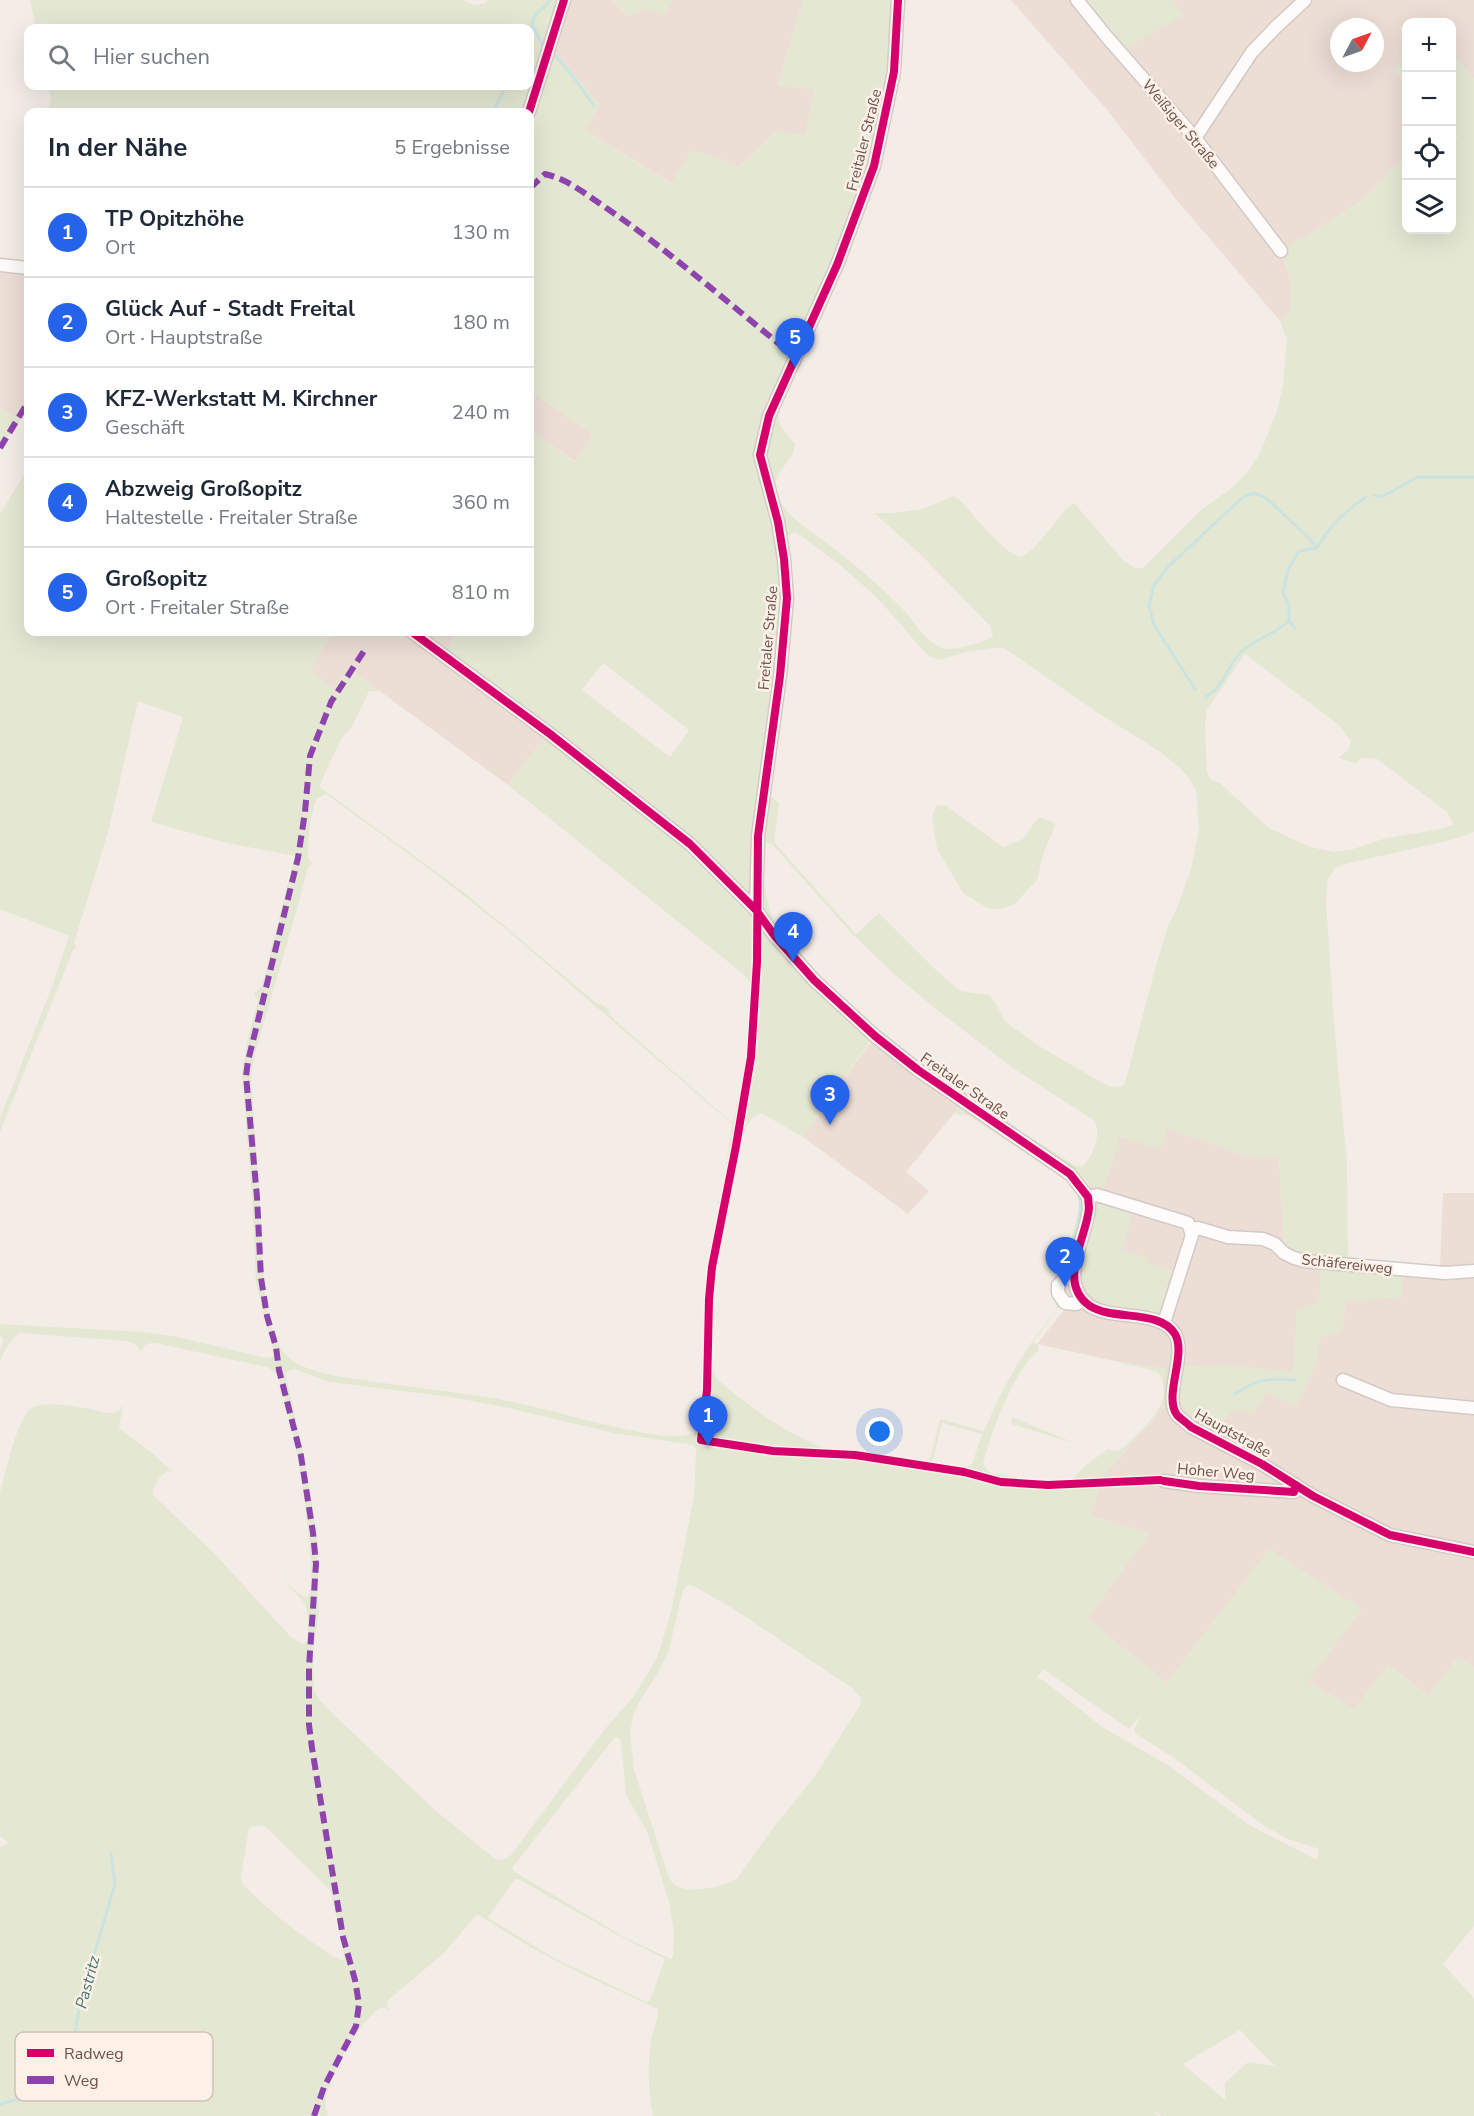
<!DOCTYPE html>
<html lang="de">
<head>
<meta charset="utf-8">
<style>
	:root { --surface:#fff; --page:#f2f2f3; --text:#1f2937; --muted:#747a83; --line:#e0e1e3; --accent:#2563eb }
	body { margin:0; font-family:"Nunito Sans",sans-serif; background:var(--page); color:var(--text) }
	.controls { position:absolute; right:18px; top:18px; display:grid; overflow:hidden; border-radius:12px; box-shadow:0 6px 24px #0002 }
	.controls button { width:54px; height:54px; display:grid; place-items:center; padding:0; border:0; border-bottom:2px solid var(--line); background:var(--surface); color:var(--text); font:30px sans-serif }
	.compass { position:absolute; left:1330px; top:18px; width:54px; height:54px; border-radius:50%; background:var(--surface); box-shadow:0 6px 24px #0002; rotate:49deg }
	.you { position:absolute; left:880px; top:1432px; width:21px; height:21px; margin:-15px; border:4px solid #fff; border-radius:50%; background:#1a73e8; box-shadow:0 0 0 9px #1a73e833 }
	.badge { display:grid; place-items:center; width:39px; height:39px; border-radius:50%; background:var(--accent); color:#fff; font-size:20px; font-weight:700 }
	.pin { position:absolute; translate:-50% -50px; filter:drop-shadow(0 2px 3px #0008) }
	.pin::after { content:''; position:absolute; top:32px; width:21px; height:18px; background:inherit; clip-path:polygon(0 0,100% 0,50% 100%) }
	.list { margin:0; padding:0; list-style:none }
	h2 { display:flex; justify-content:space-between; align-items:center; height:78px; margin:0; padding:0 24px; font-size:26px }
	h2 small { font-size:20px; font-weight:400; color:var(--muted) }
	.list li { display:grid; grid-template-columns:39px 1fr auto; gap:18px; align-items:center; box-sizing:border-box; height:90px; padding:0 24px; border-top:2px solid var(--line) }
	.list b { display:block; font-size:22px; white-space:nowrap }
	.list p { margin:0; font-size:20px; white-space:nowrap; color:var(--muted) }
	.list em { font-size:20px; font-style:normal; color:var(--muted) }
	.icon { flex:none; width:33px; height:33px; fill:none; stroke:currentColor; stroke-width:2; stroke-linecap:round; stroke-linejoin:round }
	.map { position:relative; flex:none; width:1474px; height:2116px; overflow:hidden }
	.search { position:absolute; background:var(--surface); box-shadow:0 6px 24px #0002; left:24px; top:24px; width:510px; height:66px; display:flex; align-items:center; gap:15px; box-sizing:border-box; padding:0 21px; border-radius:12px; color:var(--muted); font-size:22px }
	.panel { position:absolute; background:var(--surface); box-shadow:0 6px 24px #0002; left:24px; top:108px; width:510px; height:528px; border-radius:12px }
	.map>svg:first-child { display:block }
	.residential { fill:#ecded5; fill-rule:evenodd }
	.green { fill:#e4e8d3; fill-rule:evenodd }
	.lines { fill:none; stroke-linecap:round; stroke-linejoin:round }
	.stream { stroke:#cbe3e1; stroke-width:3 }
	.minor-casing { stroke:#d2cac6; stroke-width:15 }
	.minor { stroke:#fdfcfb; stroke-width:12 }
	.quiet { stroke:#8e44ad; stroke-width:6; stroke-dasharray:12 6; stroke-linecap:butt }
	.cycleway-casing { stroke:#fcf0e7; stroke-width:11 }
	.cycleway { stroke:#d6006c; stroke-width:8 }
	.labels { text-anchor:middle; stroke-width:5; stroke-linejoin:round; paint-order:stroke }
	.street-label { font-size:15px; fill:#6d524c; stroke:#fcf0e7 }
	.water-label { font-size:16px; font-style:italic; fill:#467777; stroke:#fcf0e7 }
	.key { fill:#fcf0e7; stroke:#d1c1b8; stroke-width:1.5 }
	.key-label { font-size:16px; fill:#6d524c }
</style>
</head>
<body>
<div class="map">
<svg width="1474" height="2116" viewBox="0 0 1474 2116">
	<rect width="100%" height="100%" fill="#f4ede7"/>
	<path class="residential" d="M569 0H612L628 16 647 9 665 15 672 0H803L778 85 815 89 805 136 776 131 739 167 707 154 672 184 584 130 553 51Z
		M1011 0H1474V79L1452 53V22H1406V58L1394 69 1406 83V159L1400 161 1360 202 1281 252 1288 270 1292 288 1291 312 1280 321 1175 198 1108 111ZM1339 27H1375V63H1339Z
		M0 259 28 261V408L20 420 0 408Z
		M530 391 594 434 576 462 530 431Z
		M338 632H456L448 653 503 690 553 726 508 785 348 668 334 690 309 670 330 637 338 634Z
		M872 1040 961 1105 906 1172 929 1191 908 1214 803 1137Z
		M1166 1127 1246 1156H1279L1284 1247 1298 1255 1440 1268 1443 1193H1474V1668L1458 1657 1429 1696 1388 1665 1355 1710 1308 1681 1269 1550 1167 1683 1087 1619 1148 1534 1089 1515 1104 1475 1165 1406V1369L1115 1361 1037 1344 1064 1310 1055 1300 1052 1292 1053 1284 1064 1272 1089 1184 1104 1187 1119 1136 1162 1145Z"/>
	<path class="green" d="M30 0H464L474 5 486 3 488 0H569L553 50 600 105 584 130 671 184 691 151 707 154 739 167 776 131 805 135 815 90 778 85 803 0H907L904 6 899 71 884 152 864 211 842 266 777 413 781 427 795 444C794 464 767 474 778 497 788 519 813 532 831 546 855 565 879 585 900 606 914 620 923 640 942 648 951 652 986 642 993 636L990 626 919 553 874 513H894L923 509 953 496 960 500C974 515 1004 555 1022 557L1034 548 1067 508 1074 503 1124 561 1135 568H1143L1200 511 1233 487 1246 474 1260 453 1277 411 1283 384 1287 340 1280 321 1291 312C1292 291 1292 271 1280 252L1360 202 1400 161 1406 159V230H1452V140L1458 137 1452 130V53L1474 79V832L1451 840 1345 864 1335 868 1328 879 1326 900 1334 1022 1347 1163 1348 1259 1298 1255 1284 1247 1279 1157 1246 1156 1167 1128 1162 1146 1156 1148 1120 1136 1104 1188 1089 1184 1080 1174 1072 1180 1078 1186 1085 1204 1071 1269C1054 1277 1047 1291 1060 1306L1033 1342 1038 1345 1039 1350C1012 1373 992 1430 983 1464L989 1472 1028 1481 1047 1482 1074 1478 1086 1465 1108 1449 1115 1451 1122 1449C1141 1429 1178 1403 1158 1372L1115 1361 1165 1369V1406L1104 1475 1089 1515 1149 1534 1087 1619 1167 1683 1269 1549 1362 1609 1308 1681 1354 1709 1388 1665 1429 1696 1458 1657 1474 1668V1926L1443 1964 1474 1998V2116H1162L1154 2111 1158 2116H653C648 2091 647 2066 651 2041 653 2030 658 2020 658 2009L586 1976 532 1948 477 1914 444 1953 388 2000 387 2005 390 2011 382 2007C360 2019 331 2073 326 2098 325 2104 327 2111 328 2116H0V1847L8 1843 0 1836V1493C5 1474 17 1420 30 1409 42 1399 81 1407 95 1410 100 1411 108 1414 114 1413 119 1412 121 1408 123 1404L119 1428 152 1453 175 1474 169 1471C160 1474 153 1486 153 1495L214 1553 291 1637 303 1644 307 1641C309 1601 309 1606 280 1578L305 1598 309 1596C318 1566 292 1398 275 1373 273 1371 269 1368 267 1367L155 1343C146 1343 143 1346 139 1354L140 1349 136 1345 127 1341 20 1333C9 1340 5 1350 0 1362V1349L4 1341 0 1334V1324L144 1332 173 1336 267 1358 273 1357 274 1353 256 1283 252 1197 242 1073 248 1037 258 1001 254 994 262 986 295 856 227 843 151 822 183 717 138 701 109 829 74 943 77 947 73 950 0 1132V1118L51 989 69 936 0 909V514L28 468V603L26 609 28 611V632H82L87 634 95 632H338V634L330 637 309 670 334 690 348 667 379 691H369L352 727 341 739 320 785 321 788 465 893 596 1003C613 1007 606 1012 616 1021L730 1121 733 1122 743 1079 749 1025 751 983 743 974 508 785 553 726 503 690 498 691 447 653 456 632H530V431L575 462 594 435 530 391V112H49L51 97 48 86H136L144 89 145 86H530V28H36ZM795 532C828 554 860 580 887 609 902 624 914 642 930 657L939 660 970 651 992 648H1004L1098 713 1159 751 1179 767 1189 778 1196 791 1199 828 1191 869 1176 910 1168 926 1156 965 1125 1083 1122 1087 1108 1086 1041 1047 1011 1026 1004 1020 998 1007 989 995 960 991 936 970 879 913 856 934 774 842 779 803 771 796 769 789 792 602V577L788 536ZM1245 654 1339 725 1351 741 1348 750 1338 758 1356 763 1362 758 1377 759 1447 812 1454 825 1435 830 1386 838 1350 850 1334 852 1310 847 1269 828 1221 784 1210 779 1207 771 1205 724 1207 710ZM603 663 689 730 670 757 582 690ZM326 794 432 871 507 930 732 1124 722 1196 718 1202C724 1220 713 1248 710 1266 705 1305 706 1344 703 1383 702 1400 701 1417 694 1433 678 1439 657 1435 640 1432 592 1423 546 1408 498 1399 453 1391 408 1387 363 1380 341 1377 295 1371 283 1351 260 1315 264 1263 261 1222 258 1174 255 1125 251 1077L255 1054 299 902 308 867 313 863 308 858C307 840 310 816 317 798ZM766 842 772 844 853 935 892 972 937 1010 1014 1069 1095 1121C1101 1136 1093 1156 1082 1167L1076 1166 992 1113 915 1059 878 1031 818 974 775 921 769 908 764 884ZM871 1040 961 1106 954 1114 967 1115 1060 1175 1075 1189 1079 1199V1210L1065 1262 1051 1284V1292L1057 1309C1049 1321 1039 1331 1031 1343 1012 1371 997 1400 984 1431L940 1419 929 1463H932L942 1423 982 1434 972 1464 965 1467 974 1478 841 1457 775 1455 734 1450 735 1443 779 1449 828 1450C783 1431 755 1411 718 1380L713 1371C706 1290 725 1207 745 1129L753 1117 761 1113 803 1137ZM294 1369 329 1382 450 1397 499 1406 614 1433 693 1445 696 1450 694 1496 687 1532 671 1612 657 1658 634 1696 604 1730 511 1855 503 1860 495 1859 435 1810 333 1714 318 1698 314 1690 313 1650 319 1614 317 1535 304 1457 286 1375 288 1371ZM688 1585 693 1586 734 1609 852 1688 861 1698 860 1705 815 1776 773 1828 737 1879C725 1886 688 1895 675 1885 675 1885 670 1879 669 1878L634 1769 630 1733 633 1716 639 1702 657 1675 669 1650 683 1590ZM1043 1669 1129 1729 1141 1715 1134 1730 1136 1734 1174 1758 1264 1826 1290 1840 1319 1849 1317 1860 1251 1826 1169 1766 1101 1726 1043 1680 1037 1678ZM615 1737H618L621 1741 626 1795 647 1831 669 1902 674 1933 673 1956 671 1959 624 1937 515 1872 512 1868ZM259 1825 266 1827 331 1891 345 1959 341 1961C308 1940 268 1912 242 1883L241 1877 249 1828ZM515 1879H518L614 1933 665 1959 650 2000 647 2002 554 1958 488 1918ZM1240 2030 1275 2066 1248 2062 1225 2083V2100L1183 2064Z
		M612 0H672L665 15 647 9 628 16Z
		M1081 0H1173L1183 16 1122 50Z
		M1406 58V83L1394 69Z
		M0 408 20 420 0 448Z
		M945 805 1003 847 1023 839 1037 819 1040 818 1052 821 1055 826 1044 852 1037 880 1014 905 999 909 987 908 963 893 937 849 932 817 936 806Z
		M1105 1203 1131 1211 1132 1216 1122 1250 1149 1258 1147 1263 1173 1271 1161 1311 1156 1316C1139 1313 1116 1312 1101 1304 1065 1284 1087 1234 1097 1205Z
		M1321 1268 1374 1270 1402 1275V1297L1346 1302 1342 1332 1321 1336 1316 1365 1296 1406 1267 1393 1253 1413 1233 1410 1215 1431C1178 1411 1178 1407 1181 1366L1230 1365 1293 1372 1297 1309 1319 1302Z
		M1012 1417 1077 1444 1011 1424Z"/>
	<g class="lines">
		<path class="stream" d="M532 24 543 46
			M530 36C531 29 531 21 536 15 540 9 546 8 550 0
			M554 54 575 79 594 106
			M493 112 506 86
			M1374 495 1382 497 1418 477H1474
			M1295 629 1289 620V606L1283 593 1288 570 1299 551 1317 548C1329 526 1345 511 1366 497
			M1195 689 1154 625 1149 606 1154 585 1169 566 1243 497 1254 493 1265 497 1308 537 1317 548
			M1207 696C1225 686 1227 665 1241 652 1255 638 1276 635 1289 620
			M1003 1136 1016 1144
			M1065 1269C1071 1247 1086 1214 1078 1192
			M1235 1394C1256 1379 1270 1378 1295 1380
			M0 2104 44 2092 69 2073 80 2002 115 1884 111 1853"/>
		<defs>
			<path id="minor" d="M1077 0 1106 36 1195 138 1281 251
				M529 112 564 0
				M1195 138 1252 52 1276 27 1305 0
				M0 265 28 268
				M412 632 550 734 690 844 756 910 774 935 814 980 875 1036 918 1070 1070 1174 1088 1197 1089 1208C1087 1237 1056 1283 1090 1306 1113 1321 1160 1309 1175 1334 1187 1355 1163 1396 1177 1415 1181 1419 1187 1423 1191 1427L1262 1464 1313 1496 1390 1535 1474 1552
				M756 910 758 836 780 676 787 598 784 559 778 522 760 455 769 416 837 265 874 166 894 72 898 0
				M1088 1197 1097 1195 1188 1223 1192 1235 1164 1323
				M1191 1230 1198 1228 1228 1237 1263 1239 1275 1244 1284 1253 1294 1258 1305 1261 1445 1273 1474 1271
				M1073 1276 1065 1278 1058 1285V1293L1065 1303 1076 1304 1083 1300
				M1343 1380 1391 1400 1474 1408
				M1164 1481 1199 1486 1294 1492 1296 1485"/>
		</defs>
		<use href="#minor" class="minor-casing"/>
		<use href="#minor" class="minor"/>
		<path class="quiet" d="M530 188 545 174C567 179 584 193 602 205 667 249 727 302 788 351L796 356
			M0 448 28 402
			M314 2116 324 2087 356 2026 359 2004 355 1980 343 1937 312 1748 309 1725V1667L316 1564 313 1533 301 1456 279 1370 276 1347 267 1316 261 1278 257 1197 246 1076 248 1061 298 858 305 812 310 756 331 702 364 651"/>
		<defs>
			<path id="cycleway" d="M898 0 894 72 874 166 837 265 769 416 760 455 778 522 784 559 787 598 780 676 758 836 757 962 751 1057 736 1146 712 1267 709 1299 707 1390 701 1440 773 1451 855 1455 964 1472 1001 1482 1048 1485 1160 1480
				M529 112 564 0
				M412 632 550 734 690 844 756 910 774 935 814 980 875 1036 918 1070 1070 1174 1088 1197 1089 1208C1087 1237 1056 1283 1090 1306 1113 1321 1160 1309 1175 1334 1187 1355 1163 1396 1177 1415 1181 1419 1187 1423 1191 1427L1262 1464 1313 1496 1390 1535 1474 1552
				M1164 1481 1199 1486 1294 1492 1296 1485"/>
		</defs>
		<use href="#cycleway" class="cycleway-casing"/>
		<use href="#cycleway" class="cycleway"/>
	</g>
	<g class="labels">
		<g class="street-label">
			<text transform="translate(1181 124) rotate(50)" y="5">Weißiger Straße</text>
			<text transform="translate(864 140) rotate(-76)" y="5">Freitaler Straße</text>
			<text transform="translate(768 638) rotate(-85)" y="5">Freitaler Straße</text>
			<text transform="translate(965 1086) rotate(35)" y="5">Freitaler Straße</text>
			<text transform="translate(1347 1264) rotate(6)" y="5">Schäfereiweg</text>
			<text transform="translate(1233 1433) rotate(29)" y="5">Hauptstraße</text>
			<text transform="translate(1216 1472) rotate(5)" y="5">Hoher Weg</text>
		</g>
		<g class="water-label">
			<text transform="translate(87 1982) rotate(-75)" y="6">Pastritz</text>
		</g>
	</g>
	<rect x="15" y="2032" width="198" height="69" rx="9" class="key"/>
	<rect x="27" y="2049" width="27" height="8" fill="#d6006c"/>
	<rect x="27" y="2076" width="27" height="8" fill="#8e44ad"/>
	<g class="key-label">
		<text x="64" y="2059">Radweg</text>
		<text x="64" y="2086">Weg</text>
	</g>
</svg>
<div class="controls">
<button>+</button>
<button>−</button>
<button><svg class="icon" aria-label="locate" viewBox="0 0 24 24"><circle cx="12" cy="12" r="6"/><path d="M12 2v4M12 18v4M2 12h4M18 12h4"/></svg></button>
<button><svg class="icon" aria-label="layers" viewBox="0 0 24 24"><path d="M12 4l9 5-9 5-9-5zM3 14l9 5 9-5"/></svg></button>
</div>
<svg class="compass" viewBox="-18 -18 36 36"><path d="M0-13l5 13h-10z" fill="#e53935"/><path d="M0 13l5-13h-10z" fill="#747a83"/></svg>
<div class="you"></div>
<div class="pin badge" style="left:708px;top:1446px">1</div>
<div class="pin badge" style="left:1065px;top:1287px">2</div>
<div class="pin badge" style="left:830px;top:1125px">3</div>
<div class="pin badge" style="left:793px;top:962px">4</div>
<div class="pin badge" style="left:795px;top:368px">5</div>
<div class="search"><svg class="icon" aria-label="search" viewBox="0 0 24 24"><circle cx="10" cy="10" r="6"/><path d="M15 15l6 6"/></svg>Hier suchen</div>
<section class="panel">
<h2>In der Nähe<small>5 Ergebnisse</small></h2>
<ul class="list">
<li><span class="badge">1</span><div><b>TP Opitzhöhe</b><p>Ort</p></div><em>130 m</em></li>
<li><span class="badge">2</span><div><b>Glück Auf - Stadt Freital</b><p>Ort · Hauptstraße</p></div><em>180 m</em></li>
<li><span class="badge">3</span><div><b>KFZ-Werkstatt M. Kirchner</b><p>Geschäft</p></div><em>240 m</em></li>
<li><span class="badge">4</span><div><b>Abzweig Großopitz</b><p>Haltestelle · Freitaler Straße</p></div><em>360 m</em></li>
<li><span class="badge">5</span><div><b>Großopitz</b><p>Ort · Freitaler Straße</p></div><em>810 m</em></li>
</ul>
</section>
</div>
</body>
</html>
